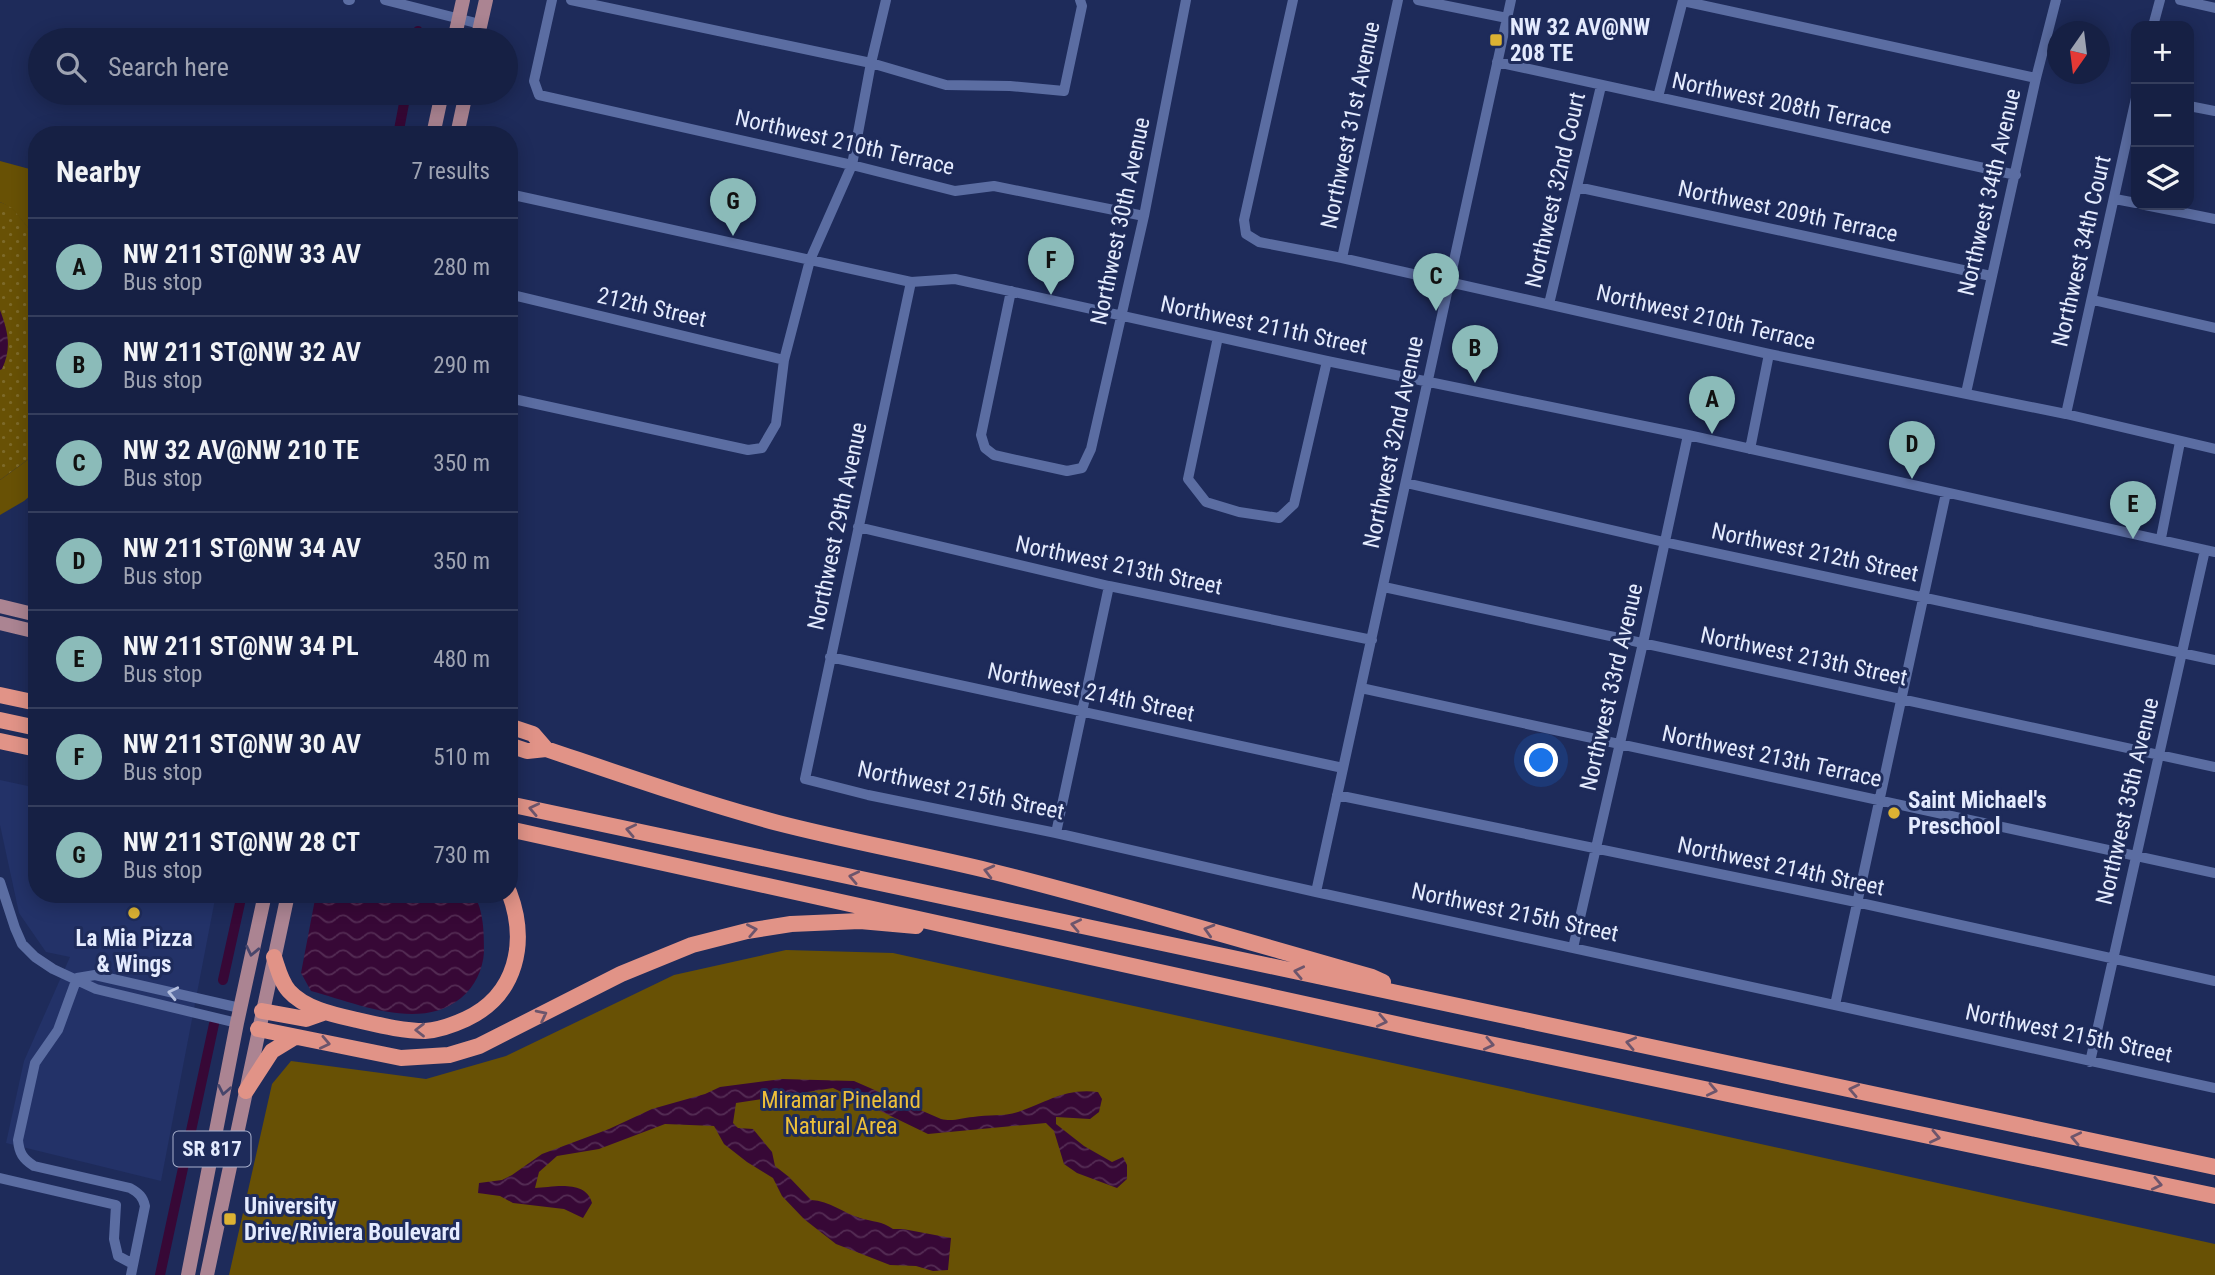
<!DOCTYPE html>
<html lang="en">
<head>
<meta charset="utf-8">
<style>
	:root { --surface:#162044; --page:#232d4f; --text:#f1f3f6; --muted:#9ea3b2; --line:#353e5d; --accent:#8bbbb9 }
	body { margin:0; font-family:"Roboto Condensed",sans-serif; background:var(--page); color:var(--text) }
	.controls { position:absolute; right:21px; top:21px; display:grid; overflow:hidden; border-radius:14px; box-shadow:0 4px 18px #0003 }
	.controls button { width:63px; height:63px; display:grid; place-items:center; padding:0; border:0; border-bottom:2px solid var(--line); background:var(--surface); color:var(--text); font:35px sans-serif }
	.compass { position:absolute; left:2047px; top:21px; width:63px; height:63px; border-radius:50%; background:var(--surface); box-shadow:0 4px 18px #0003; rotate:194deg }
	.you { position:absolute; left:1542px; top:761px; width:24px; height:24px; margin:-18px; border:5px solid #fff; border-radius:50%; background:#1a73e8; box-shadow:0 0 0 10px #1a73e833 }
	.badge { display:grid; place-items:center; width:46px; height:46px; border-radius:50%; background:var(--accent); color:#111; font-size:23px; font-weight:700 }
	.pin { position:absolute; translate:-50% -58px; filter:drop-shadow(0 2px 4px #0008) }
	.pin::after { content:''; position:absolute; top:37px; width:24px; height:21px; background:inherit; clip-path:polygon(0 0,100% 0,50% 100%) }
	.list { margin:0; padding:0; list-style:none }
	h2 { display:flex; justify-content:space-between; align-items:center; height:91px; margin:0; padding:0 28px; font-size:30px }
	h2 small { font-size:23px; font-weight:400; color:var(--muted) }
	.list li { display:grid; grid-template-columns:46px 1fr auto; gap:21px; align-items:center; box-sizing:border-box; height:98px; padding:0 28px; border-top:2px solid var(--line) }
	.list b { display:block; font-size:26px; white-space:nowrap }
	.list p { margin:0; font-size:23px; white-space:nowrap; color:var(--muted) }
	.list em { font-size:23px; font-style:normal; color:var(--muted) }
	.icon { flex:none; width:38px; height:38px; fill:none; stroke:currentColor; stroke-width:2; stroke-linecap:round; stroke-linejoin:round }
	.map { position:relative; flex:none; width:2215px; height:1275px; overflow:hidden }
	.search { position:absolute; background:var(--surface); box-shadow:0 4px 18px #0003; left:28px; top:28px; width:490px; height:77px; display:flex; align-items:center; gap:18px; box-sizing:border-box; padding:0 24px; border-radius:38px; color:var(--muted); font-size:26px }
	.panel { position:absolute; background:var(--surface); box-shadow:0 4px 18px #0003; left:28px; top:126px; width:490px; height:777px; border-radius:28px }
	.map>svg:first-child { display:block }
	.built { fill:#233268 }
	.grass { fill:url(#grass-dots) }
	.green { fill:#685105 }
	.water { fill:url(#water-waves) }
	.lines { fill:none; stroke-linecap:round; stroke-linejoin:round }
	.canal { stroke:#370836; stroke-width:10 }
	.minor { stroke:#5b6da2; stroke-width:10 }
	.major { stroke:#ab8492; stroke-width:14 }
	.highway { stroke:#e19387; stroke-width:16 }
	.oneway { stroke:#6c556c }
	.oneway2 { stroke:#48466b }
	.oneway3 { stroke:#b4bfde }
	.poi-dot { fill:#dcb233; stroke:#1e2b5a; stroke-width:2.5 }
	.labels { text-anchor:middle; stroke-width:6; stroke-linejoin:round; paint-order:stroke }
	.shield { fill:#1e2b5a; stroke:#a9b1cd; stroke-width:2 }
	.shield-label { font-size:21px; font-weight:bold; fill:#e4ebfe }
	.poi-label { font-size:23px; font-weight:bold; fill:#e4ebfe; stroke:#1e2b5a; text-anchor:start }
	.street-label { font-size:23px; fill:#e4ebfe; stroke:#1e2b5a }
	.park-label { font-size:23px; fill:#edc03a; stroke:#1e2b5a }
</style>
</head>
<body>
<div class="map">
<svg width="2215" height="1275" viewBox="0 0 2215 1275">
	<defs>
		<pattern id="grass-dots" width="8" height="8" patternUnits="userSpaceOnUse" patternTransform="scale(1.75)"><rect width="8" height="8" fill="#685105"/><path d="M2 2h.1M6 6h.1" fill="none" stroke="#7d6a2a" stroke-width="1.8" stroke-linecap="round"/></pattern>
		<pattern id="water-waves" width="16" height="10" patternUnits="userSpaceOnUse" patternTransform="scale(1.75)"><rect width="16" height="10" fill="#370836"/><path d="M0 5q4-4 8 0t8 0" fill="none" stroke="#542c54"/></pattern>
	</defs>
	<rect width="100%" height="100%" fill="#1e2b5a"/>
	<path class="built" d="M0 780 37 788V894H216L161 1181 6 1143 24 1061 70 957 46 952 19 913 0 825Z"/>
	<path class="grass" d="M0 202 12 207 37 239V453L0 480Z"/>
	<path class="green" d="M0 161 37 171V239L12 208 0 202Z
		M37 453V490L24 501 0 515V480Z
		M786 950 893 953 2215 1244V1275H229L272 1084 291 1061 426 1079 506 1056 674 975Z"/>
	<path class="water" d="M0 310C8 331 12 348 2 369L0 370Z
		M316 894H473C484 909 484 934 484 952 483 969 475 987 461 998 420 1032 356 1003 311 991L301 973Z
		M782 1079 854 1081 941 1119C953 1122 961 1118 973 1117 988 1114 1003 1117 1018 1112 1048 1102 1064 1088 1098 1092L1102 1099 1099 1112 1090 1119 1056 1117V1124L1084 1146 1112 1162 1123 1157 1127 1165V1179L1117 1188 1077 1173 1064 1164 1054 1131 1046 1123 928 1134 833 1088 736 1103 733 1123 738 1128 753 1129 772 1152 775 1166 789 1177 811 1200C830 1201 843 1213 860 1218 873 1222 882 1221 893 1229H903L951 1238 948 1270 933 1271 916 1266 890 1265 836 1244 804 1219 782 1196 773 1178 747 1162 724 1144 714 1126 665 1124 599 1149 557 1156 539 1172 535 1188C553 1187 586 1179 592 1203L583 1218 564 1209 513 1203 500 1196 478 1193 479 1183 502 1180 512 1175 542 1154 609 1129 652 1109 705 1094 720 1087Z"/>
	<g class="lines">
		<path class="canal" d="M417 40 418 31
			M398 135 406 93
			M223 980 242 894
			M160 1275 214 1024"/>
		<path class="minor" d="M348 0H350
			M385 0 480 24
			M552 0 534 81 539 95 852 165 955 191 994 186 1144 216
			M571 0 871 63 946 85 1010 86 1064 91 1082 6 1080 0
			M1293 0 1244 220 1246 234 1259 242 1342 258 1769 354 2066 414 2215 449
			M1418 0 1507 18
			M2180 0 2215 8
			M1683 1 2036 78
			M2153 26 2160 0
			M1497 62 2016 175
			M1658 97 1683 0
			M2189 106 2215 111
			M1577 187 1991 276
			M509 194 911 282 955 279 1327 361 1688 435 2215 552
			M2115 199 2136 203
			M2145 205 2215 219
			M1342 258 1398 0
			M911 282 805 779 868 795 1056 833 1316 892 2215 1088
			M1011 291 981 435 985 448 994 455 1067 471 1082 468 1091 449 1144 216 1186 0
			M509 294 784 360
			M2093 300 2215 328
			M1549 304 1601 86
			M1218 337 1188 479 1206 502 1239 512 1279 518 1294 504 1327 361
			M1966 393 2036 78 2056 0
			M509 398 748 450 762 448 776 424 784 360 810 260 852 165 871 63 886 0
			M2066 414 2136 98
			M1750 449 1769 354
			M1406 483 1664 542 2215 660
			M858 527 1109 586 1372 640
			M2161 538 2180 442
			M1384 587 2215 767
			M830 657 1343 768
			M1361 688 2215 873
			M1337 795 1856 902 2215 981
			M1056 833 1109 586
			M0 882 15 928 22 944 35 957 53 969 96 989 237 1023
			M1316 892 1511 0
			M1573 948 1643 643 1688 435
			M77 978 58 1030 35 1063 18 1140C19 1153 23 1159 34 1166L130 1188C139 1193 143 1197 145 1206L131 1275
			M77 978 95 975 240 1008
			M1835 1005 1946 493
			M2090 1062 2205 550
			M0 1178 116 1205 114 1239 118 1256 133 1264"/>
		<path class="major" d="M454 40 463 0
			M477 40 486 0
			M433 135 442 93
			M457 135 466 93
			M0 606 37 615
			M0 623 37 632
			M188 1275 237 1023 265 894
			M207 1275 288 894"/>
		<path class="highway" d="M0 695 37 703
			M0 720 37 728
			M509 726 533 734 546 749
			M0 741 37 749
			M509 745 527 751 546 749C623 775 700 802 778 823 848 841 920 854 990 871 1118 903 1245 941 1372 977L1383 982
			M509 804 2215 1167
			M509 829 1423 1030 2215 1196
			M274 957C278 969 281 982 289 991 305 1009 335 1015 357 1020 379 1025 402 1031 425 1031 440 1030 453 1025 466 1019 517 995 528 942 509 892
			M262 1011 306 1019 323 1013
			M258 1029 401 1058 449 1055 479 1046 621 974 692 945 747 931 791 924 860 921 916 926
			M246 1091 272 1051 295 1037"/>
	</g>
	<defs><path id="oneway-chevron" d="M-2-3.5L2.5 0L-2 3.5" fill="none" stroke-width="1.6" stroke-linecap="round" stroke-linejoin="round" transform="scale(1.75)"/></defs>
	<g class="oneway">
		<use href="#oneway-chevron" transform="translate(534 809) rotate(-168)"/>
		<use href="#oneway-chevron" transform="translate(631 830) rotate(-168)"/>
		<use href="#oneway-chevron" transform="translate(989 871) rotate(-166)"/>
		<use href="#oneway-chevron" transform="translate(854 877) rotate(-168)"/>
		<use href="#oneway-chevron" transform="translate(1076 925) rotate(-168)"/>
		<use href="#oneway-chevron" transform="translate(752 930) rotate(-11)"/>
		<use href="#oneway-chevron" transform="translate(1209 930) rotate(-164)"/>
		<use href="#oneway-chevron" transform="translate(1299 972) rotate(-168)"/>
		<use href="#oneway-chevron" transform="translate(542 1015) rotate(-27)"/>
		<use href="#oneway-chevron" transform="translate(1382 1021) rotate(12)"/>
		<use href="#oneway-chevron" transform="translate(420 1030) rotate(-180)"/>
		<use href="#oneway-chevron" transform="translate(325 1043) rotate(12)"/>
		<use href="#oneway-chevron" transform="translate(1631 1043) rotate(-168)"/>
		<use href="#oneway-chevron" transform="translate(1489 1044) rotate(12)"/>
		<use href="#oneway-chevron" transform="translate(1712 1090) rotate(12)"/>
		<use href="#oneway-chevron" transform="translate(1854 1090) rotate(-168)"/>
		<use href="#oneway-chevron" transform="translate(1935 1137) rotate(12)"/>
		<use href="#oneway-chevron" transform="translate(2076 1138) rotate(-168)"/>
		<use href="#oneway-chevron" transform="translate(2157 1184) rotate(12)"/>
	</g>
	<g class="oneway2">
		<use href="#oneway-chevron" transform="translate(252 951) rotate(102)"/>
		<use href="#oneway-chevron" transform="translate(224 1090) rotate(101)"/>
	</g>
	<use class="oneway3" href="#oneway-chevron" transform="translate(173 993) rotate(-167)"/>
	<g class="poi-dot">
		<rect x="1489" y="33" width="14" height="14" rx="3.5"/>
		<circle cx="1894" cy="813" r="7"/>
		<circle cx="134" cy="913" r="7"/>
		<rect x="223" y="1212" width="14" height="14" rx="3.5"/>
	</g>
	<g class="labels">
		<rect class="shield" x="173.5" y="1131.5" width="77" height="35" rx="5"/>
		<g class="shield-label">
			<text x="212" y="1156">SR 817</text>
		</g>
		<g class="poi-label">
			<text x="1510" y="35">NW 32 AV@NW<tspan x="1510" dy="26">208 TE</tspan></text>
			<text x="1908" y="808">Saint Michael's<tspan x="1908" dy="26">Preschool</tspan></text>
			<text x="134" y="946" text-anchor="middle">La Mia Pizza<tspan x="134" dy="26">&amp; Wings</tspan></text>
			<text x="244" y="1214">University<tspan x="244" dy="26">Drive/Riviera Boulevard</tspan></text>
		</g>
		<g class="street-label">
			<text transform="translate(1782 103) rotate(12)" y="8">Northwest 208th Terrace</text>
			<text transform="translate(1350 125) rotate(-78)" y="8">Northwest 31st Avenue</text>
			<text transform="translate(845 142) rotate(13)" y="8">Northwest 210th Terrace</text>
			<text transform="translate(1555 190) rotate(-77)" y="8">Northwest 32nd Court</text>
			<text transform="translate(1989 192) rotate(-77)" y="8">Northwest 34th Avenue</text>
			<text transform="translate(1788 211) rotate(12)" y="8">Northwest 209th Terrace</text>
			<text transform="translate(1120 221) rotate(-78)" y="8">Northwest 30th Avenue</text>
			<text transform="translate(2081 251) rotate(-77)" y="8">Northwest 34th Court</text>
			<text transform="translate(652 307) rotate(13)" y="8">212th Street</text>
			<text transform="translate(1706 317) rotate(13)" y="8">Northwest 210th Terrace</text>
			<text transform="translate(1264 325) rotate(12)" y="8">Northwest 211th Street</text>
			<text transform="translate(1393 442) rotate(-78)" y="8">Northwest 32nd Avenue</text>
			<text transform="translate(837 526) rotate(-78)" y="8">Northwest 29th Avenue</text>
			<text transform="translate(1815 552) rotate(12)" y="8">Northwest 212th Street</text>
			<text transform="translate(1119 565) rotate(12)" y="8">Northwest 213th Street</text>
			<text transform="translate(1804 656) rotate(12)" y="8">Northwest 213th Street</text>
			<text transform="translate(1611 687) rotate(-77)" y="8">Northwest 33rd Avenue</text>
			<text transform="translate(1091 692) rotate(12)" y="8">Northwest 214th Street</text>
			<text transform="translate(1772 756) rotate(12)" y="8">Northwest 213th Terrace</text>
			<text transform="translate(961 790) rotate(12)" y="8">Northwest 215th Street</text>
			<text transform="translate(2127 801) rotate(-77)" y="8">Northwest 35th Avenue</text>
			<text transform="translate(1781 866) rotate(12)" y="8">Northwest 214th Street</text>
			<text transform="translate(1515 912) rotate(12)" y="8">Northwest 215th Street</text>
			<text transform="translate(2069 1033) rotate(12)" y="8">Northwest 215th Street</text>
		</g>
		<g class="park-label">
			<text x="841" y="1108">Miramar Pineland<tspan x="841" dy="26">Natural Area</tspan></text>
		</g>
	</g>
</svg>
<div class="controls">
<button>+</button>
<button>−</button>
<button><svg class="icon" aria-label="layers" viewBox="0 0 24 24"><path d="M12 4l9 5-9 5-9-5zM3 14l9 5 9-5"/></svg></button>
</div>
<svg class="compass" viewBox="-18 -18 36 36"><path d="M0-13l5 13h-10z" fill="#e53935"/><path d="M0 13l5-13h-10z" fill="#9ea3b2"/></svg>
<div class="you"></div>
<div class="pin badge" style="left:1712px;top:434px">A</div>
<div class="pin badge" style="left:1475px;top:383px">B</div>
<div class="pin badge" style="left:1436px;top:311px">C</div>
<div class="pin badge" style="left:1912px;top:479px">D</div>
<div class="pin badge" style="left:2133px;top:539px">E</div>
<div class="pin badge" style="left:1051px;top:295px">F</div>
<div class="pin badge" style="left:733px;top:236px">G</div>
<div class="search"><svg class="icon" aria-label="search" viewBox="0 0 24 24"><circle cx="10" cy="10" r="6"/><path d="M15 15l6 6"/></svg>Search here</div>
<section class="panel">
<h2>Nearby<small>7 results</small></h2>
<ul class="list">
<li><span class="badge">A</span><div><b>NW 211 ST@NW 33 AV</b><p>Bus stop</p></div><em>280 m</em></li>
<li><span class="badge">B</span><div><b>NW 211 ST@NW 32 AV</b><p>Bus stop</p></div><em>290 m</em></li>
<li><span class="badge">C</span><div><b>NW 32 AV@NW 210 TE</b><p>Bus stop</p></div><em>350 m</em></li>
<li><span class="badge">D</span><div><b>NW 211 ST@NW 34 AV</b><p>Bus stop</p></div><em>350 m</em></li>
<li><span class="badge">E</span><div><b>NW 211 ST@NW 34 PL</b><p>Bus stop</p></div><em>480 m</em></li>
<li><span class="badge">F</span><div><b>NW 211 ST@NW 30 AV</b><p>Bus stop</p></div><em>510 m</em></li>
<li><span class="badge">G</span><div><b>NW 211 ST@NW 28 CT</b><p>Bus stop</p></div><em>730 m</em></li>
</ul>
</section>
</div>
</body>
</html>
